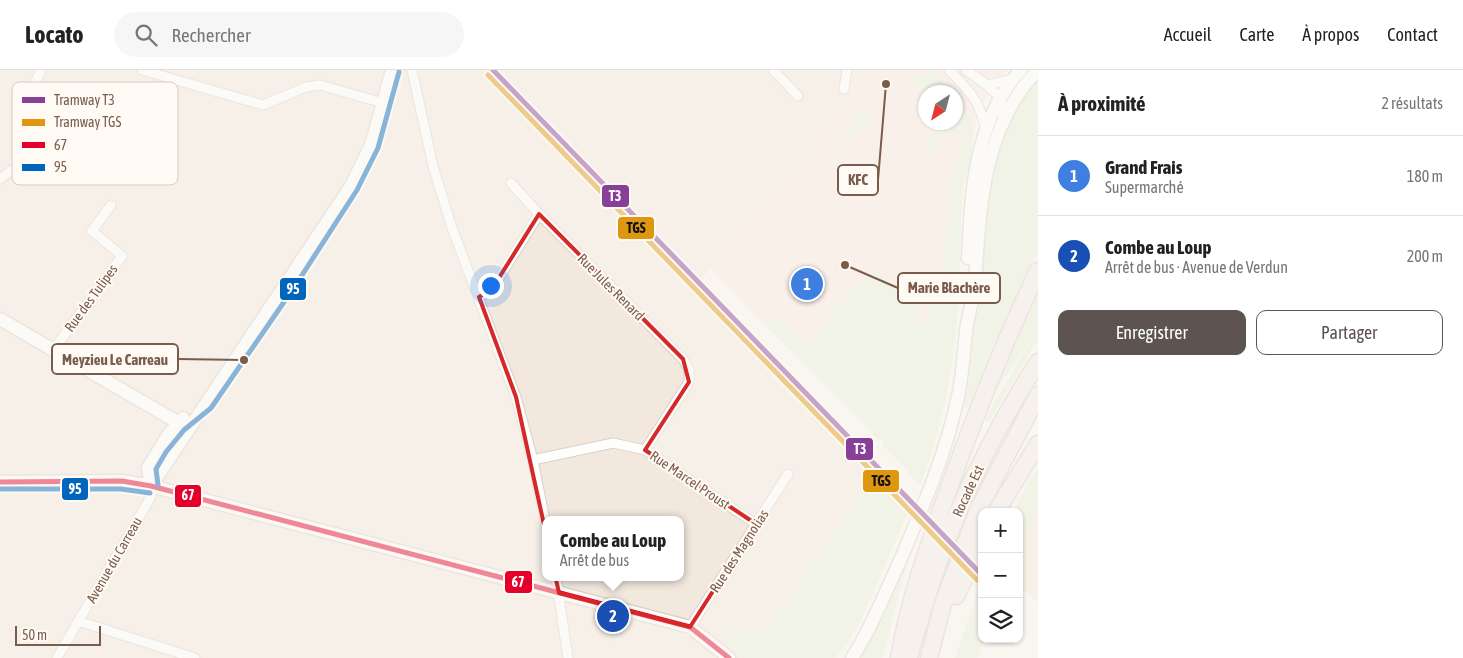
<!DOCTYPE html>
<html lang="fr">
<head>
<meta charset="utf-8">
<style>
	:root { --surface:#fff; --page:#f6f6f6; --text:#222; --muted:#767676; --line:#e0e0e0; --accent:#5d544f }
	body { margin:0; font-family:"Asap Condensed",sans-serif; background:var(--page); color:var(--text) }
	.controls { position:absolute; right:15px; bottom:15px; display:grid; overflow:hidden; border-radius:10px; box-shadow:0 1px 4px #0004 }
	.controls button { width:45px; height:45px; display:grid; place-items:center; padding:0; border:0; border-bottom:1px solid var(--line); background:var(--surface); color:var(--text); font:25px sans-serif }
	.compass { position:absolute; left:918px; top:15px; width:45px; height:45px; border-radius:50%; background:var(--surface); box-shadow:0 1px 4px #0004; rotate:216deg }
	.scale { position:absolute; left:15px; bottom:12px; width:86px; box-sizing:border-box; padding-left:5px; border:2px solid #7a5c4d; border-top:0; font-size:14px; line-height:18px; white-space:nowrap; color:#7a5c4d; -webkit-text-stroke:4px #fffaf3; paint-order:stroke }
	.you { position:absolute; left:490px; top:215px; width:18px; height:18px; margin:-12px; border:4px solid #fff; border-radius:50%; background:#1a73e8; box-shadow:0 0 0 8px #1a73e833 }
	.badge { display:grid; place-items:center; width:32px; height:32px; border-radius:50%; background:var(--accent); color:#fff; font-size:16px; font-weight:700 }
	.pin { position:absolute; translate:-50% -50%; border:2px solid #fff; box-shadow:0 1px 5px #0006 }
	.popup { position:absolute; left:542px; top:446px; width:142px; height:65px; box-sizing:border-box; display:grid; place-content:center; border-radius:10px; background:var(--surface); filter:drop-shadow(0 1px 4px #0005); font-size:16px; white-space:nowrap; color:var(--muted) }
	.popup b { font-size:19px; color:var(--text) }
	.popup::after { content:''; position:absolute; left:50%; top:100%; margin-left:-10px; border:10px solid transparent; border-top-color:var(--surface) }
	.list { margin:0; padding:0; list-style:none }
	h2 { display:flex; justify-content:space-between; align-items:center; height:65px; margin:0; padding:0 20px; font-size:21px }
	h2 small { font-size:16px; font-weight:400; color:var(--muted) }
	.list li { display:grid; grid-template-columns:32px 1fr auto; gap:15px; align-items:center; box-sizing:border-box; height:80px; padding:0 20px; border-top:1px solid var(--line) }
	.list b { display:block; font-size:19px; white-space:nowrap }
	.list p { margin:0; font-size:16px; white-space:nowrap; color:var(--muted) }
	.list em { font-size:16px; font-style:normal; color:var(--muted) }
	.actions { display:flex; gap:10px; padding:15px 20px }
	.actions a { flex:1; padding:11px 0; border:1px solid var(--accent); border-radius:10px; text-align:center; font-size:18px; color:var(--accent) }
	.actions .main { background:var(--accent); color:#fff }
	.icon { flex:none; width:28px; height:28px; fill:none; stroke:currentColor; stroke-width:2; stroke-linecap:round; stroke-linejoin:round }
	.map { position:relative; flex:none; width:1038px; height:588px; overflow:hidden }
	header { display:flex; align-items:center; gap:30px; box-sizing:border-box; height:70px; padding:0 25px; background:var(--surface); border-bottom:1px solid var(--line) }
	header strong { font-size:24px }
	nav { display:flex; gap:28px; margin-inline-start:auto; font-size:18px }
	.search { width:350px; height:45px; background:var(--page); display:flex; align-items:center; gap:12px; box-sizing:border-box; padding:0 18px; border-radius:28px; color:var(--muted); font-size:19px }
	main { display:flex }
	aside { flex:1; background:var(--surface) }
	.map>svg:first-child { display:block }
	.residential { fill:#f2e8de; fill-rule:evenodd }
	.commercial { fill:#f6e8e1; fill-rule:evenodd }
	.green { fill:#e7f0db }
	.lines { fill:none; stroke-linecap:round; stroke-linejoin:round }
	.street-casing { stroke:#d7d1cb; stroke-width:11 }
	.secondary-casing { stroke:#d9d2cb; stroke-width:15 }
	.highway-casing { stroke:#dad1cc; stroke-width:19 }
	.street { stroke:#fefefd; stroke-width:9 }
	.secondary { stroke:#fefefd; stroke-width:12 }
	.highway { stroke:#f2eae7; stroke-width:16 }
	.bus-1-casing { stroke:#fffaf3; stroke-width:9 }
	.bus-2-casing { stroke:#fffaf3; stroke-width:9 }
	.bus-1 { stroke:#e4002b; stroke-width:5 }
	.bus-2 { stroke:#0065bd; stroke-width:5 }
	.tram-1-casing { stroke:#fffaf3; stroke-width:9 }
	.tram-2-casing { stroke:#fffaf3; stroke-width:9 }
	.tram-1 { stroke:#873f98; stroke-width:5 }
	.tram-2 { stroke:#de970f; stroke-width:5 }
	.marked { fill:none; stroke:#d62828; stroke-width:4; stroke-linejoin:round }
	.labels { text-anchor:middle; stroke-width:4; stroke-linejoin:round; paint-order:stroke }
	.street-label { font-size:14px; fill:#7a5c4d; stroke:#fffaf3 }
	.key { fill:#fffaf3; stroke:#d7cbc1; stroke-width:1 }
	.key-label { font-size:14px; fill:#7a5c4d }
	.leader { fill:none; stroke:#7a5c4d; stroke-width:2 }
	.callout-dot { fill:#7a5c4d; stroke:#fffaf3; stroke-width:2 }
	.callout { fill:#fffaf3; stroke:#7a5c4d; stroke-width:2 }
	.callout-label { font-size:15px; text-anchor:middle; font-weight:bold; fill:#7a5c4d }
	.line-badge { stroke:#fffaf3; stroke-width:2 }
	.badge-label { font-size:14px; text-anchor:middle; font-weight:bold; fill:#fff }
	.pale-badge-label { font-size:14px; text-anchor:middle; font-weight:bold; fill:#111 }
</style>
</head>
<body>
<header>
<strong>Locato</strong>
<div class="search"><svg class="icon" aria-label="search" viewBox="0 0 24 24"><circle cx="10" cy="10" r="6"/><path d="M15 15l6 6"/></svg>Rechercher</div>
<nav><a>Accueil</a><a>Carte</a><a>À propos</a><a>Contact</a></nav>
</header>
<main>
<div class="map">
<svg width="1038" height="588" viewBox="0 0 1038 588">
	<rect width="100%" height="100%" fill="#f9f5f0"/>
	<path class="residential" d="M0 0H854L835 55 695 216 875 403 766 588H0ZM546 450H680V507H546Z
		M1038 438V533L1019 516V475Z"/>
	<path class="commercial" d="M854 0H1007L980 35 931 248 879 371 709 198 835 55ZM926 22H956V52H926Z"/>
	<path class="green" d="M927 0H934L953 22H943L940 20 937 22H929L922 15 920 18 913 12V5L916 3 919 6Z
		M1038 10V182L992 279 970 338 964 337 969 311C972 275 976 238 979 202 985 137 988 58 1038 10Z
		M956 25 969 46 957 52 954 59 943 62 942 61 950 53 956 52 958 44 956 41Z
		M859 39 871 49 833 85 831 84 827 88 826 86 848 64 854 40Z
		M970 49C979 75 965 101 962 127 960 154 961 181 960 207 957 280 946 348 920 416L907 402 908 400 882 375 884 373 764 254 770 246 777 254 782 249 807 275 828 255 823 250 874 200H877L920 247 917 252 922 256 931 248 926 240 931 234 927 228 935 230 944 193H941L954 115 945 112V107L954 108 965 66 960 64 958 67H949L945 64 957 61 959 54Z
		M935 61 943 69 937 71 936 79 930 82 921 74Z
		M1038 215V269L989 352 985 349 1032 268 997 319 984 347Z
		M1038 396V438L1019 475V442H1012Z
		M875 403 910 438 862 548 850 570 835 588H744L720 566 719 555 764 566Z
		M911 481 882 588H861L887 538Z
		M981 511 982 569H985L977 588H955Z"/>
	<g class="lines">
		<defs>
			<path id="street" d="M142 0 263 35 306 17 320 15 383 33
				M412 0 433 96 452 158 516 327 533 390 546 456
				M773 0 798 26
				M949 0C969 20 980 31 986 60
				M966 0 987 15 1013 9
				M987 15 1001 29 1003 51
				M844 19 847 0
				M0 109 23 92 27 84 35 13 41 0
				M511 113 539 144
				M479 227 492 219 539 144 683 289 689 300V312L645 380
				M54 279 122 186 92 161 111 135
				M533 390 613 373 645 380 756 454
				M556 507 568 588
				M78 551 195 588
				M690 557 788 404
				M57 588 145 437 151 426V416"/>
			<path id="secondary" d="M968 188C971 123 974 50 1021 0
				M0 249 179 353 192 354
				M0 412 122 411 151 416 690 557 729 588
				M151 416 351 116 371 75 392 0
				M151 416 148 398 168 365 183 348
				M852 588C871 559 884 525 899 493 923 437 947 382 959 322 963 300 964 276 967 254 970 240 973 227 975 213 980 139 982 57 1038 0"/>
			<path id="highway" d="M996 442 1038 374
				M956 526 982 471
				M910 584C914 567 920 550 925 533 951 447 990 367 1038 292
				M899 588C908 534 926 483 944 432 972 353 1002 276 1038 201
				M929 588 942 537 979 438 1038 325"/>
		</defs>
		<use href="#street" class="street-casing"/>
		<use href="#secondary" class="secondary-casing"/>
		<use href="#highway" class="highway-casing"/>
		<use href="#street" class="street"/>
		<use href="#secondary" class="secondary"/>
		<use href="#highway" class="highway"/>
		<defs>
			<path id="bus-1" d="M0 412 122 411 151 416 690 557 729 588"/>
			<path id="bus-2" d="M158 415 156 399 166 382 184 360 211 338 295 216 357 120 378 78 399 2
				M0 419H121L150 423"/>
		</defs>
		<use href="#bus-1" class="bus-1-casing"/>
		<use href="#bus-2" class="bus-2-casing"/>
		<use href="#bus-1" class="bus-1"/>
		<use href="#bus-2" class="bus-2"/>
		<defs>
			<path id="tram-1" d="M493 0 982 505"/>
			<path id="tram-2" d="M488 5 977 510"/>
		</defs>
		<use href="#tram-1" class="tram-1-casing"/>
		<use href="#tram-2" class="tram-2-casing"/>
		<use href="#tram-1" class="tram-1"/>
		<use href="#tram-2" class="tram-2"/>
	</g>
	<path d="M0 0H1038V588H0ZM539 144 683 289 689 312 645 380 756 454 690 557 559 523 516 327 479 227 492 219Z" fill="#f9f5f0" fill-opacity=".55" fill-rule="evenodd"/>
	<path class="marked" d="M539 144 683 289 689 312 645 380 756 454 690 557 559 523 516 327 479 227 492 219Z"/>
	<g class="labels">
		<g class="street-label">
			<text transform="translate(611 217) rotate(45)" y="5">Rue Jules Renard</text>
			<text transform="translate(91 228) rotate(-54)" y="5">Rue des Tulipes</text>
			<text transform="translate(690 410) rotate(34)" y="5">Rue Marcel Proust</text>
			<text transform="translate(968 421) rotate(-65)" y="5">Rocade Est</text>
			<text transform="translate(739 481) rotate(-57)" y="5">Rue des Magnolias</text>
			<text transform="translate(114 490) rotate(-60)" y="5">Avenue du Carreau</text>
		</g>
	</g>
	<rect x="12" y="12" width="166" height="103" rx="8" class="key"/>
	<rect x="22" y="27" width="23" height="6" fill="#873f98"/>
	<rect x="22" y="49" width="23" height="7" fill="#de970f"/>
	<rect x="22" y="72" width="23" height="6" fill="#e4002b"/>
	<rect x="22" y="94" width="23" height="7" fill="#0065bd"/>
	<g class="key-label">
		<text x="54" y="35">Tramway T3</text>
		<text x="54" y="57">Tramway TGS</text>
		<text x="54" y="80">67</text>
		<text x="54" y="102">95</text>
	</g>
	<path class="leader" d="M886 14L878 110M845 195L898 218M244 290L178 289"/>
	<g class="callout-dot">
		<circle cx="886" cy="14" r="5"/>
		<circle cx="845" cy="195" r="5"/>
		<circle cx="244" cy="290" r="5"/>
	</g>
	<g class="callout">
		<rect x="838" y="95" width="40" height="30" rx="5"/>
		<rect x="898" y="203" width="102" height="30" rx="5"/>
		<rect x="52" y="274" width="126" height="30" rx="5"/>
	</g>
	<g class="callout-label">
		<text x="858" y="115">KFC</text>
		<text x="949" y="223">Marie Blachère</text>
		<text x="115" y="295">Meyzieu Le Carreau</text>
	</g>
	<g class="line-badge">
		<rect x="601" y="114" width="29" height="24" rx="5" fill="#873f98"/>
		<rect x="617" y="146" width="38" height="24" rx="5" fill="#de970f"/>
		<rect x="279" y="207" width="28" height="24" rx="5" fill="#0065bd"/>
		<rect x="845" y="367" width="29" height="24" rx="5" fill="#873f98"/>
		<rect x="862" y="399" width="38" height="24" rx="5" fill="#de970f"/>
		<rect x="61" y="407" width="28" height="24" rx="5" fill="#0065bd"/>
		<rect x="174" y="414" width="28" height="24" rx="5" fill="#e4002b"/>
		<rect x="504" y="500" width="29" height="24" rx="5" fill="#e4002b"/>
	</g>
	<g class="badge-label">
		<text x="615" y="131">T3</text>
		<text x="293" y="224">95</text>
		<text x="860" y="384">T3</text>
		<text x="75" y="424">95</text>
		<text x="188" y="430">67</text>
		<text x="518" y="517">67</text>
	</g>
	<g class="pale-badge-label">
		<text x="636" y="163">TGS</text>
		<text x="881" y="416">TGS</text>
	</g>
</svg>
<div class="controls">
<button>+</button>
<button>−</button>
<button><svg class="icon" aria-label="layers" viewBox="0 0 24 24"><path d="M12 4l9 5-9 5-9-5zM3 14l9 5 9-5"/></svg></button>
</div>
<svg class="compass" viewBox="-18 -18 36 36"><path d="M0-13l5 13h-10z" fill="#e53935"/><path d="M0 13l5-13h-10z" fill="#767676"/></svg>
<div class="scale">50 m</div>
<div class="you"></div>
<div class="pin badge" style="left:807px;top:214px;background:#3f7fe0">1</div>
<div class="pin badge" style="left:613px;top:546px;background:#1a4fb4">2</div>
<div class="popup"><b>Combe au Loup</b>Arrêt de bus</div>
</div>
<aside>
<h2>À proximité<small>2 résultats</small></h2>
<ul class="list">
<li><span class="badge" style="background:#3f7fe0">1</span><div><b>Grand Frais</b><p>Supermarché</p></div><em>180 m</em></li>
<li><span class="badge" style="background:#1a4fb4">2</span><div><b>Combe au Loup</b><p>Arrêt de bus · Avenue de Verdun</p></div><em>200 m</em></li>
</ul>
<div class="actions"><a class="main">Enregistrer</a><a>Partager</a></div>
</aside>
</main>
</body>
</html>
